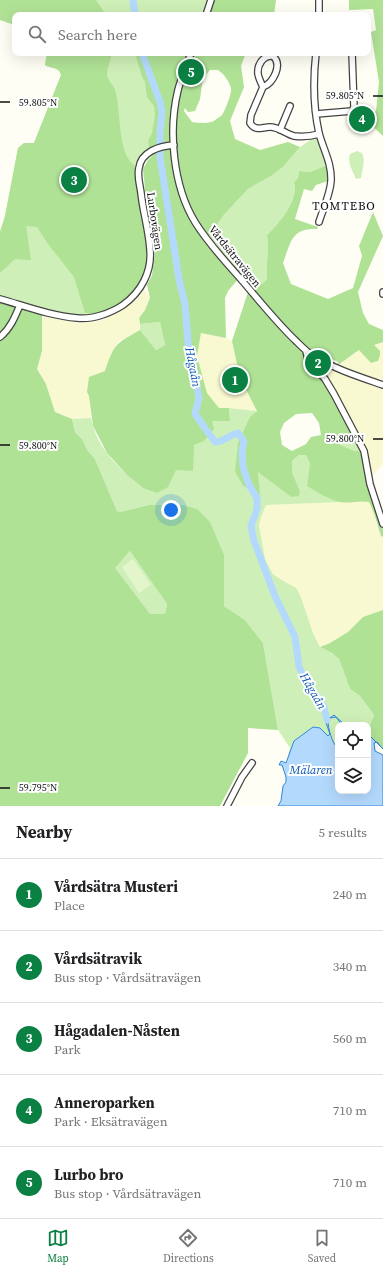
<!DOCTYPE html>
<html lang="en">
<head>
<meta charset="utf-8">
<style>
	:root { --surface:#fff; --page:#f6f6f6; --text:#202124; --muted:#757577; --line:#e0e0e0; --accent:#0b8043 }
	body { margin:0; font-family:"Source Serif 4",serif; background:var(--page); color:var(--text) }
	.controls { position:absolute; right:12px; bottom:12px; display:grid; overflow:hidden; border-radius:8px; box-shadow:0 4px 16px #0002 }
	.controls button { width:36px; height:36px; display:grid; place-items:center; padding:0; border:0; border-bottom:1px solid var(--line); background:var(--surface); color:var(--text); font:20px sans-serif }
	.you { position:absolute; left:171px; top:510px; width:14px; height:14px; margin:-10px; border:3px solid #fff; border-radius:50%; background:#1a73e8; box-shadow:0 0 0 6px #1a73e833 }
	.badge { display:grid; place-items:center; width:26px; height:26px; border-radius:50%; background:var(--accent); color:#fff; font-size:13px; font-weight:700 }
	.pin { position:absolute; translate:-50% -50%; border:2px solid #fff; box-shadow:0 1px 4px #0006 }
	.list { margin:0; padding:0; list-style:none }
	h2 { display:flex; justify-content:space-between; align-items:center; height:52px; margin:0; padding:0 16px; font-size:17px }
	h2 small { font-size:13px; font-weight:400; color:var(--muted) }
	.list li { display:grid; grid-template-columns:26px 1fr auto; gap:12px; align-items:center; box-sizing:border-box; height:72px; padding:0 16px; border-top:1px solid var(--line) }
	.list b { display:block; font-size:15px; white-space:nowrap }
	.list p { margin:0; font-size:13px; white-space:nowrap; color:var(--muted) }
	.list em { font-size:13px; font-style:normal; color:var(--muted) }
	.icon { flex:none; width:22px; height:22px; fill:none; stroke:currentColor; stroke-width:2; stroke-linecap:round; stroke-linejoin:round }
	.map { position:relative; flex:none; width:383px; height:806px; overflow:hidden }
	.search { position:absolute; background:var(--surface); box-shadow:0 4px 16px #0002; left:12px; right:12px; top:12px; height:44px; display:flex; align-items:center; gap:10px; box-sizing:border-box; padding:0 14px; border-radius:8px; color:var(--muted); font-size:15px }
	.sheet { height:412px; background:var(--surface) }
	nav { display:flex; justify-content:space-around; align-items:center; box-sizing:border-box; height:56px; border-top:1px solid var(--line); background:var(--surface); font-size:11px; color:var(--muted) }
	nav a { display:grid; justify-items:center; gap:2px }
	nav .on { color:var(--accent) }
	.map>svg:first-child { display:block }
	.farmland { fill:#f8f9d0 }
	.green { fill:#cfefb8 }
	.forest { fill:#b0e296; fill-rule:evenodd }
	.pitch { fill:#e3f5cb }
	.water { fill:#b3dafd; stroke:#3187dc }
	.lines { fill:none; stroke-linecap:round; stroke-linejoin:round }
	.river { stroke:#b3dafd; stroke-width:7 }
	.minor-casing { stroke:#444; stroke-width:8 }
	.minor { stroke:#fff; stroke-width:5.5 }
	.ticks { fill:none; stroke:#111; stroke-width:1.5 }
	.labels { text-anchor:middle; stroke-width:4; stroke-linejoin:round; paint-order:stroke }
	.street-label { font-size:11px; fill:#111; stroke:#fff }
	.neighbourhood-label { font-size:12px; letter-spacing:1px; fill:#111; stroke:#fff }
	.water-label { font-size:12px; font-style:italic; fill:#0a58b3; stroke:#fff }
	.ticks-label { font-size:10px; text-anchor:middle; fill:#111; stroke:#fff; stroke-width:4; stroke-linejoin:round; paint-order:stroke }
</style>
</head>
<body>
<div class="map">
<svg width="383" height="806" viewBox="0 0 383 806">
	<rect width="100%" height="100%" fill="#fffef4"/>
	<path class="farmland" d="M144 289 150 298 145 310 139 318 140 330 118 342 111 353 105 372 89 396 91 418 72 419 55 412 46 384 37 369 42 351V323L44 316 78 323 95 322 107 318 117 310 137 299Z
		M201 333 226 338 232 341 240 378 257 411 229 408H219L207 393 197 356Z
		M383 342V464L369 480 311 360 334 371 338 365 360 350 371 363 378 361 380 355 374 345Z
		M363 501 369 502 374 510 375 520 381 536 383 537V610L363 617 348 632 330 643 320 647 308 621 288 583 280 579 273 574 265 559 259 525 261 517 266 505Z"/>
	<path class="green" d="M0 0H209L203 15H15V25L0 20Z
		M47 53H189L169 142 149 148 135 168 138 192 144 219 147 259V274L139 287 122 303 95 315H67L0 297V232L5 216 18 148 24 143H34L61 75C59 66 50 69 45 65Z
		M319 134 330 169 325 166 310 172 299 171 298 178 294 182C299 201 279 223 267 235 269 250 266 264 267 279L263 283 249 289 207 239 223 216 248 189 271 176 283 167 300 147Z
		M357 151 362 153C366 161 362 169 361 178L356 179C353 171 347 163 350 154Z
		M160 322 165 345 156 350 140 330V324Z
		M229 408 257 411C241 425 240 452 235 472L243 486 259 495 258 471 291 497 300 491 292 472V461L299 455H306L324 495 341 502 266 505 261 517 259 525 265 559 273 574 280 579 296 588 300 595 313 633 320 647 332 653 339 659 350 689 360 696 374 715 368 729V725H345L339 720 342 725H338V748C332 745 333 739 330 734L328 736 320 728 288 755 290 748 278 730 263 643 245 620 224 606V555L149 505 120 512 117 511 95 459 88 451 82 439 75 432 72 419 91 418C96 447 120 470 143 488L176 469 194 445 204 440 212 421 230 420Z
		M353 431 364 451H355L340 445Z
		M130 551 167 604 165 614H149L114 568Z"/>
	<path class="forest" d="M0 0H96L106 15H15V25L0 20Z
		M214 0H276L274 15H209Z
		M349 0H383V136L368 122 376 111 379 82 371 32 376 30 373 9 349 10Z
		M47 53H112C111 60 107 68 107 74 107 81 114 85 115 90 122 112 116 152 135 166 134 211 168 269 122 302 111 310 99 314 85 313L74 277 48 244 37 227 26 226 31 260 15 259 0 273V232L5 216 18 148 24 143H34L61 75C59 66 50 69 45 65Z
		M135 53H246L241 66 244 87 230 121 235 139 260 150 288 142 300 147 283 167 271 176 248 189 223 216 207 239 239 278 228 291 225 298 226 338 201 333 197 356 207 393 219 408H229L230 421H212L214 429 204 441 194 445 193 471 176 470 168 487 157 493 143 488 127 475 107 453 93 426 89 396 87 392 89 377 105 371C114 344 115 344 140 330L156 350 165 345 160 322 140 324 139 318 145 310 150 298 147 285 152 275 155 252 147 210 143 169 148 160 155 153 149 147 148 141 152 133 155 115 154 106 147 97 145 82 142 77ZM210 70H218C224 74 229 81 231 88 232 93 225 111 222 115 220 117 216 119 214 121 207 124 199 123 192 122L184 111 185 108 188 112 195 111 200 99 203 78Z
		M325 166 330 169 331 180 316 185 312 191 304 189 295 219 318 227 317 229C291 228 291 242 283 263L291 284 328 299 353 288 362 256 359 246 373 212 383 236 358 292 363 313 369 324 383 330V342L374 345 380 351V355L378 361 371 363 359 350 338 365V362L316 351 309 360 325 379 353 431 340 445 355 451H364L383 524V537L381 536C377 525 375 513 369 502 359 500 349 504 340 502 328 499 317 492 307 486L310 464 306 455H299L292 461V472L300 491 299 496 291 497 258 472 260 495 243 486 235 472 238 443 250 417 257 411 240 378 232 341 249 289 263 283 267 279C266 264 269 250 267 235 279 223 299 201 294 182L298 178 299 171 310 172ZM312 413 319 423 321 435 311 437 306 444 292 451 282 445 280 432 284 423 296 414Z
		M0 303 42 315V351L37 369 46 384 55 412 72 419 75 432 82 439 88 451 95 459 117 511 120 512 149 505H182L197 509 210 522 224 555V606L245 620 263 643 278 730 248 728V753L220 806H0ZM130 551 167 604 165 614H150L115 568Z
		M383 610V749L368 734V729L374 715 360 696 350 689 339 659 332 653 320 647 330 643 348 632 363 617Z"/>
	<path class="pitch" d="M133 559 151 585 139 593 122 567Z"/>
	<path class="water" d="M334 715 345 725H342L336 717 330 718 328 721C328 728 332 744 338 748V791H368V734L383 749 377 742 374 743 375 751 383 755V806H278L281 801 283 786 286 782V777L282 765H279L281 761 286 763 294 741 313 727 320 728 328 736 330 734 326 723 327 720Z"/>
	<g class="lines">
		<path class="river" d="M133 0 135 15
			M142 53 160 102 162 112 160 132V157L179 279 185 304 189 354 194 370 199 398 195 414 215 442C224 442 229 435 238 433L244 441 242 451 243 467 249 485 257 498V509L251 526 254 541 275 596 295 637 299 667 311 692 317 696 324 707 327 720"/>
		<defs>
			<path id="minor" d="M206 15 211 0
				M319 15V0
				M191 53C187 65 181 78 178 90 168 131 173 186 195 222 209 245 228 264 245 284 262 304 278 324 297 342 302 347 307 352 313 356 335 369 360 377 383 385
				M316 53C313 80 313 106 319 133 323 149 332 163 331 181 330 195 323 209 319 222
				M263 87C261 83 259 79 258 74 257 65 263 55 273 56 283 65 273 83 263 87L251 115 250 123C256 132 262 127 270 127 279 127 286 134 294 136 302 137 312 136 319 134
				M316 114 352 111 354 107 352 53
				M280 130 290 106
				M383 292V294
				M0 299C25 306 51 316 77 318 92 320 111 313 123 305 141 292 152 272 150 250 149 231 143 212 141 193 140 185 137 176 139 168 141 152 159 146 174 145
				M0 337C10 329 15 317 20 305
				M306 351 308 360 325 379 334 394 364 451 370 484 383 524
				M227 806 242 777 252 763"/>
		</defs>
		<use href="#minor" class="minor-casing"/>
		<use href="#minor" class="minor"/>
	</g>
	<path class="ticks" d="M373 96H383M0 102H10M373 439H383M0 445H10M0 788H10"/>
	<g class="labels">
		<g class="street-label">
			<text transform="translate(155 221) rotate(82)" y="4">Lurbovägen</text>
			<text transform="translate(235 256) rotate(51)" y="4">Vårdsätravägen</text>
		</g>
		<g class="neighbourhood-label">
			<text x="344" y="210">TOMTEBO</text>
		</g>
		<g class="water-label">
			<text transform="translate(193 367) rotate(79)" y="4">Hågaån</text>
			<text transform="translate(313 691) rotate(60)" y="4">Hågaån</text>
			<text x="311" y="774">Mälaren</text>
		</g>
	</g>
	<g class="ticks-label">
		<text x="345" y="99">59.805°N</text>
		<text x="38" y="106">59.805°N</text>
		<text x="345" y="442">59.800°N</text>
		<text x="38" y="449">59.800°N</text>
		<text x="38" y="791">59.795°N</text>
	</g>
</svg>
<div class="controls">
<button><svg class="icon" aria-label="locate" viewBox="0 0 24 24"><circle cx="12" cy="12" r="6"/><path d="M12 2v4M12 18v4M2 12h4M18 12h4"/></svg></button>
<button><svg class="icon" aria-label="layers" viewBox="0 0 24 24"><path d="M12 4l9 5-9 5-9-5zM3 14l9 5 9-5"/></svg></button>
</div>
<div class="you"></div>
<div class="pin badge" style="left:235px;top:380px">1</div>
<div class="pin badge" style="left:318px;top:363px">2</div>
<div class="pin badge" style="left:74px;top:180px">3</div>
<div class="pin badge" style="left:362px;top:119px">4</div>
<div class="pin badge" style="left:191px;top:72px">5</div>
<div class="search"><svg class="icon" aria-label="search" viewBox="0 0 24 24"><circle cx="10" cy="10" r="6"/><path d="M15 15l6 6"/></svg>Search here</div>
</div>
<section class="sheet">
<h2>Nearby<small>5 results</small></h2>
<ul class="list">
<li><span class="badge">1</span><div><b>Vårdsätra Musteri</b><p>Place</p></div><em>240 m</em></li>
<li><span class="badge">2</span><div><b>Vårdsätravik</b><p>Bus stop · Vårdsätravägen</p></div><em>340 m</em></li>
<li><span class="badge">3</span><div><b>Hågadalen-Nåsten</b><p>Park</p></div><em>560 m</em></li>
<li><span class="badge">4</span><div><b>Anneroparken</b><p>Park · Eksätravägen</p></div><em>710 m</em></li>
<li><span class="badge">5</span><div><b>Lurbo bro</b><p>Bus stop · Vårdsätravägen</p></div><em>710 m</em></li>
</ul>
</section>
<nav>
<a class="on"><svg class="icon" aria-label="map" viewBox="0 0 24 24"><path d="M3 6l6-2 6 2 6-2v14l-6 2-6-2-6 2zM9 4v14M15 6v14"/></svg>Map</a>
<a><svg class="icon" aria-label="directions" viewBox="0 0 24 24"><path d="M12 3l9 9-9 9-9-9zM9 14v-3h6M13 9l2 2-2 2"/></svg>Directions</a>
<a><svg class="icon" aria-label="saved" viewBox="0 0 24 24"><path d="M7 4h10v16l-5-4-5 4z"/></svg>Saved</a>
</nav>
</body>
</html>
